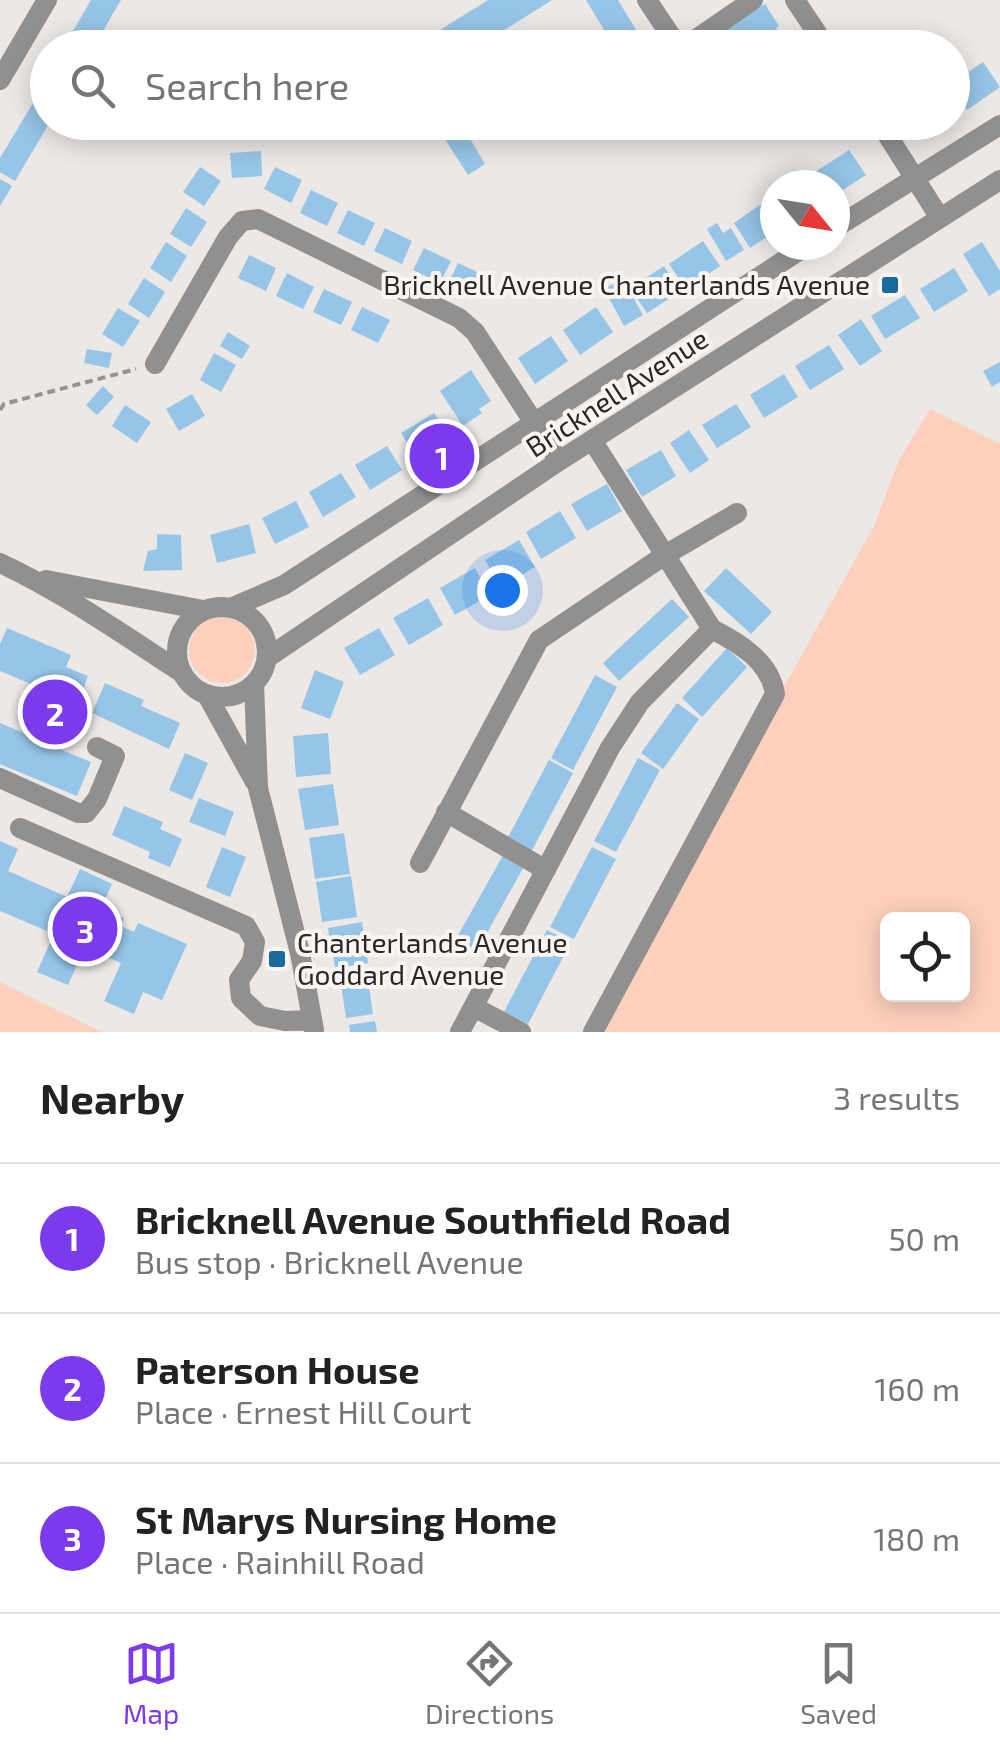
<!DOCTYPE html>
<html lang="en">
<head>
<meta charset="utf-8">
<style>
	:root { --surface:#fff; --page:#f6f6f6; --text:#222; --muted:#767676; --line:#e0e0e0; --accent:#7c3aed }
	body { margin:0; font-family:"Exo 2",sans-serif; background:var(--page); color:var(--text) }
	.controls { position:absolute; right:30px; bottom:30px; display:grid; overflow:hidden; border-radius:15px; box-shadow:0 5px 25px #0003 }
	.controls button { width:90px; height:90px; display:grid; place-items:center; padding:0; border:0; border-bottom:2px solid var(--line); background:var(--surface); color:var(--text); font:50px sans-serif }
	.compass { position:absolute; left:760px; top:170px; width:90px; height:90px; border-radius:50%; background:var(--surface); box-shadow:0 5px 25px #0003; rotate:120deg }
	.you { position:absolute; left:502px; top:590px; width:35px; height:35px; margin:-25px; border:8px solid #fff; border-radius:50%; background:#1a73e8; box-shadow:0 0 0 15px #1a73e833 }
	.badge { display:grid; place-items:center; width:65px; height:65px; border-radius:50%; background:var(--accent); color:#fff; font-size:32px; font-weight:700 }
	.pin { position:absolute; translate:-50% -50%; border:5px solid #fff; box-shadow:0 2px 10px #0006 }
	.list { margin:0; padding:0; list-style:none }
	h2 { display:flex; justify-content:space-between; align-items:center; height:130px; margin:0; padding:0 40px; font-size:42px }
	h2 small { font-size:32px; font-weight:400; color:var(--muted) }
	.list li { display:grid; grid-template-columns:65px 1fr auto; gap:30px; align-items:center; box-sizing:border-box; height:150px; padding:0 40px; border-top:2px solid var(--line) }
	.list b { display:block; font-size:38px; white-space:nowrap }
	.list p { margin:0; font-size:32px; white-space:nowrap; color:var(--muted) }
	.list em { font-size:32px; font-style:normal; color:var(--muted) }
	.icon { flex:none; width:55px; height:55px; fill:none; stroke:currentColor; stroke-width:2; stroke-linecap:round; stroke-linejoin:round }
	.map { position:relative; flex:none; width:1000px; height:1032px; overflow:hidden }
	.search { position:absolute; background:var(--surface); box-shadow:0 5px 25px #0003; left:30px; right:30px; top:30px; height:110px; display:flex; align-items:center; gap:25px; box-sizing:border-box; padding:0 35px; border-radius:55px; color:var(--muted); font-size:38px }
	.sheet { height:580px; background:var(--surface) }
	nav { display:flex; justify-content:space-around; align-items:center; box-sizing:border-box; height:140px; border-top:2px solid var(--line); background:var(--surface); font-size:28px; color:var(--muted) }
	nav a { display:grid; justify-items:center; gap:5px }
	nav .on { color:var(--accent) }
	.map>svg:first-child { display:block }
	.green { fill:#fcd0bc; fill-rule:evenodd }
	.building { fill:#96c5e7 }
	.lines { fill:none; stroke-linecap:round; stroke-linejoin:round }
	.path { stroke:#959392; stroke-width:4; stroke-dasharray:8 5; stroke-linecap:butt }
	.minor { stroke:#91908f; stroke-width:20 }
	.poi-dot { fill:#186b9c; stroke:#f9f5f3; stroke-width:4 }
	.labels { text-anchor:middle; stroke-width:8; stroke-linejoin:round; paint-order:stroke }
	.poi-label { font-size:28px; fill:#292727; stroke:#f9f5f3; text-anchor:end }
	.street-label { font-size:28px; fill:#292727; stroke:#f9f5f3 }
</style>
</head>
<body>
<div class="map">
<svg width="1000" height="1032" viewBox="0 0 1000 1032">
	<rect width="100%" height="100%" fill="#ebe8e6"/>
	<path class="green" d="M930 409 1000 444V1032H600L773 706 874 526 899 460ZM888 919H962V994H888Z
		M189 650a33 33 0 1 1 66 0a33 33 0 1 1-66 0Z
		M0 982 102 1032H0Z"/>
	<path class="building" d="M91 0H121L93 48H63Z
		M488 0H552L476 48H411Z
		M586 0H618L647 48H615Z
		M765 4 779 26 776 28 780 36 766 45 762 39 755 42 759 48H693Z
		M983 62 1000 87 967 110 952 89V83Z
		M48 78V122H50L15 181 0 172V158Z
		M434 122H460L485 164 468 175Z
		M912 122H947L923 139Z
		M849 150 866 175 835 195V185H824L815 172Z
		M261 151 262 176 232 178 230 153Z
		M200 167 221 181 204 206 183 192Z
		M275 167 302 180 291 203 264 189Z
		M0 179 12 186 0 206Z
		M311 190 338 203 327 226 300 213Z
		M767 200 775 212V232L750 248 734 223Z
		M186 208 207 222 191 247 170 234Z
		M348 210 375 223 364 246 337 233Z
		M717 223 723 233 731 228 744 250 726 261 707 229Z
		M385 228 412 241 402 264 374 251Z
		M703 241 720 266 686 289 669 264Z
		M166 242 187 256 171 282 150 268Z
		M982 242 1000 271V289L989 296 963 254Z
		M424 248 451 261 440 283 413 270Z
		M249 255 276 268 266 291 238 278Z
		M458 263 486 276 475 299 447 286Z
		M664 266 681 291 647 313 630 288Z
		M954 268 968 291 934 312 920 289Z
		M287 273 314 287 303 309 276 296Z
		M144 278 165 292 149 318 128 304Z
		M615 283 621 295 629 290 643 315 624 326 604 289Z
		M324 289 352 302 341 325 313 312Z
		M905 295 920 318 885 339 871 316Z
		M362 307 390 320 378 343 351 330Z
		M596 307 613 332 580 355 563 330Z
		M118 308 140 321 123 347 102 334Z
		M861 319 882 351 860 366 838 335Z
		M228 332 250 346 242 359 220 346Z
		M551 336 568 361 535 384 518 358Z
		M829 345 844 369 810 390 795 366Z
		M87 349 112 353 109 368 84 363Z
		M214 353 236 365 221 392 200 380Z
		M1000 362V382L992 387 983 371Z
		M471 370 491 401 479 409 482 413 463 426 440 391Z
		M784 374 798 397 764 418 750 395Z
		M103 386 114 397 97 415 86 405Z
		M192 394 205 416 179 431 166 409Z
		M736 404 751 427 717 448 702 425Z
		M125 405 151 422 137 443 112 426Z
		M434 413 448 437 416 457 401 433Z
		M689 430 709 460 690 473 670 443Z
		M387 446 402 470 370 490 355 465Z
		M661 450 676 476 642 497 626 470Z
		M341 473 356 497 323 517 309 492Z
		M607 484 622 511 587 531 571 504Z
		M296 501 309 527 275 544 262 518Z
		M560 511 576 538 541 559 526 532Z
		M249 524 256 553 217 563 210 535Z
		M157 534 181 535 182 570 143 571 148 551 157 549Z
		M519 540 535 567 500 587 485 560Z
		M475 568 490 595 455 615 440 588Z
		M726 568 772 612 751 634 704 591Z
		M428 598 443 625 409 645 393 618Z
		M672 599 689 617 619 681 603 663Z
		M7 628 71 655 66 667 88 676 78 702 72 699 52 746 91 762 77 796 0 764V723L33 737 52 693 0 671V644Z
		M379 628 395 655 360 675 344 648Z
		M727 648 747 667 702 717 682 698Z
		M315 670 344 682 330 719 301 708Z
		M595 675 617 687 573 770 551 758Z
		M105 683 144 700 141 706 180 723 169 749 92 713Z
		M677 703 699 719 663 769 641 753Z
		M328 733 331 774 296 777 293 736Z
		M185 753 208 763 192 800 169 790Z
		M638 758 660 770 616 852 594 841Z
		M549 760 573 773 530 854 506 841Z
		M333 784 339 825 305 830 298 789Z
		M199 798 234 812 225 836 189 822Z
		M124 806 163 822 160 829 182 839 170 867 148 858 150 852 112 835Z
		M344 833 350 874 315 879 309 838Z
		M0 841 18 849 8 871 67 897 80 869 112 884 97 917 105 921 109 912 124 918 121 926 134 932 138 923 187 944 162 1000 143 992 134 1014 104 1001 121 963 85 947 68 985 37 972 54 934 0 911Z
		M222 847 246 857 230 897 206 887Z
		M592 847 616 859 574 939 550 927Z
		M506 850 527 861 477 951 456 939Z
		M351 876 357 917 322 922 316 882Z
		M362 922 368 963 335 968 333 954 346 952 344 939 330 941 328 928Z
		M547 930 571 942 528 1024 504 1012Z
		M367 974 373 1014 346 1018 340 978Z
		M375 1021 377 1032H350L349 1025Z"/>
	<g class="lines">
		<path class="path" d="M0 410 4 404 136 369"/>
		<path class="minor" d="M647 0 679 48
			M795 0 827 48
			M683 48 753 0
			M0 80 47 0
			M879 122 940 218
			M835 228 1000 125
			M155 364 228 237 242 221 258 219 459 318 475 332 559 461
			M592 440 712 629C739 643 770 661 775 694L593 1032
			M0 563C64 593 122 634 181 672
			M46 580 203 610
			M233 607 284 585 808 245
			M177 652a45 45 0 1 1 90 0a45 45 0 1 1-90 0Z
			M267 658 559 461 1000 180
			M254 684 258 788 300 953 314 1030
			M207 695 255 782
			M0 778 78 813H86L97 799 115 756 97 747
			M446 812 546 870
			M20 828 246 926 255 942 252 961 239 980 241 998 260 1016 285 1021 312 1020
			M420 863 539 640 665 555 737 513
			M474 1007 521 1032
			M460 1032 610 748 640 702 712 629"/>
	</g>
	<g class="poi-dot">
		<rect x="880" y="275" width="20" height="20" rx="5"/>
		<rect x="267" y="949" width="20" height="20" rx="5"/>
	</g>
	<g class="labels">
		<g class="poi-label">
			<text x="870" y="295">Bricknell Avenue Chanterlands Avenue</text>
			<text x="297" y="953" text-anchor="start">Chanterlands Avenue<tspan x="297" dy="32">Goddard Avenue</tspan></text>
		</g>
		<g class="street-label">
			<text transform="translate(617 393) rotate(-33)" y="10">Bricknell Avenue</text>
		</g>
	</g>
</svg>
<div class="controls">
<button><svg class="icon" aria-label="locate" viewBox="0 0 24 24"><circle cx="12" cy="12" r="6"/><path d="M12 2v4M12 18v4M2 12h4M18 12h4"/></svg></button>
</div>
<svg class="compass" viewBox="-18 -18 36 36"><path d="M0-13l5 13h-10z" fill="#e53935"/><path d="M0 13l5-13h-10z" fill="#767676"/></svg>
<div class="you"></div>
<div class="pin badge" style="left:442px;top:456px">1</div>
<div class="pin badge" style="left:55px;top:712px">2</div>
<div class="pin badge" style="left:85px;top:929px">3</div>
<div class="search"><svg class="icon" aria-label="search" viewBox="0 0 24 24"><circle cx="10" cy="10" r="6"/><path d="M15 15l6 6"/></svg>Search here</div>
</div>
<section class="sheet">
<h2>Nearby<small>3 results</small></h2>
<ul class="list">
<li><span class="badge">1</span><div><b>Bricknell Avenue Southfield Road</b><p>Bus stop · Bricknell Avenue</p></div><em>50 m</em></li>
<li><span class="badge">2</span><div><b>Paterson House</b><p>Place · Ernest Hill Court</p></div><em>160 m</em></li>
<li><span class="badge">3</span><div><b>St Marys Nursing Home</b><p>Place · Rainhill Road</p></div><em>180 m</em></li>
</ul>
</section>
<nav>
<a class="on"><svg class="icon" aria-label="map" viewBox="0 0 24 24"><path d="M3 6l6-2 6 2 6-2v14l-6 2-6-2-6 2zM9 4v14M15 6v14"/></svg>Map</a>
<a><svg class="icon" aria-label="directions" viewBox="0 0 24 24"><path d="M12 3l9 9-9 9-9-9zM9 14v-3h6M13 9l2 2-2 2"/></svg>Directions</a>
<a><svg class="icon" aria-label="saved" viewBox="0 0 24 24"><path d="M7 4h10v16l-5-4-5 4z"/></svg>Saved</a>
</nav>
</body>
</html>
